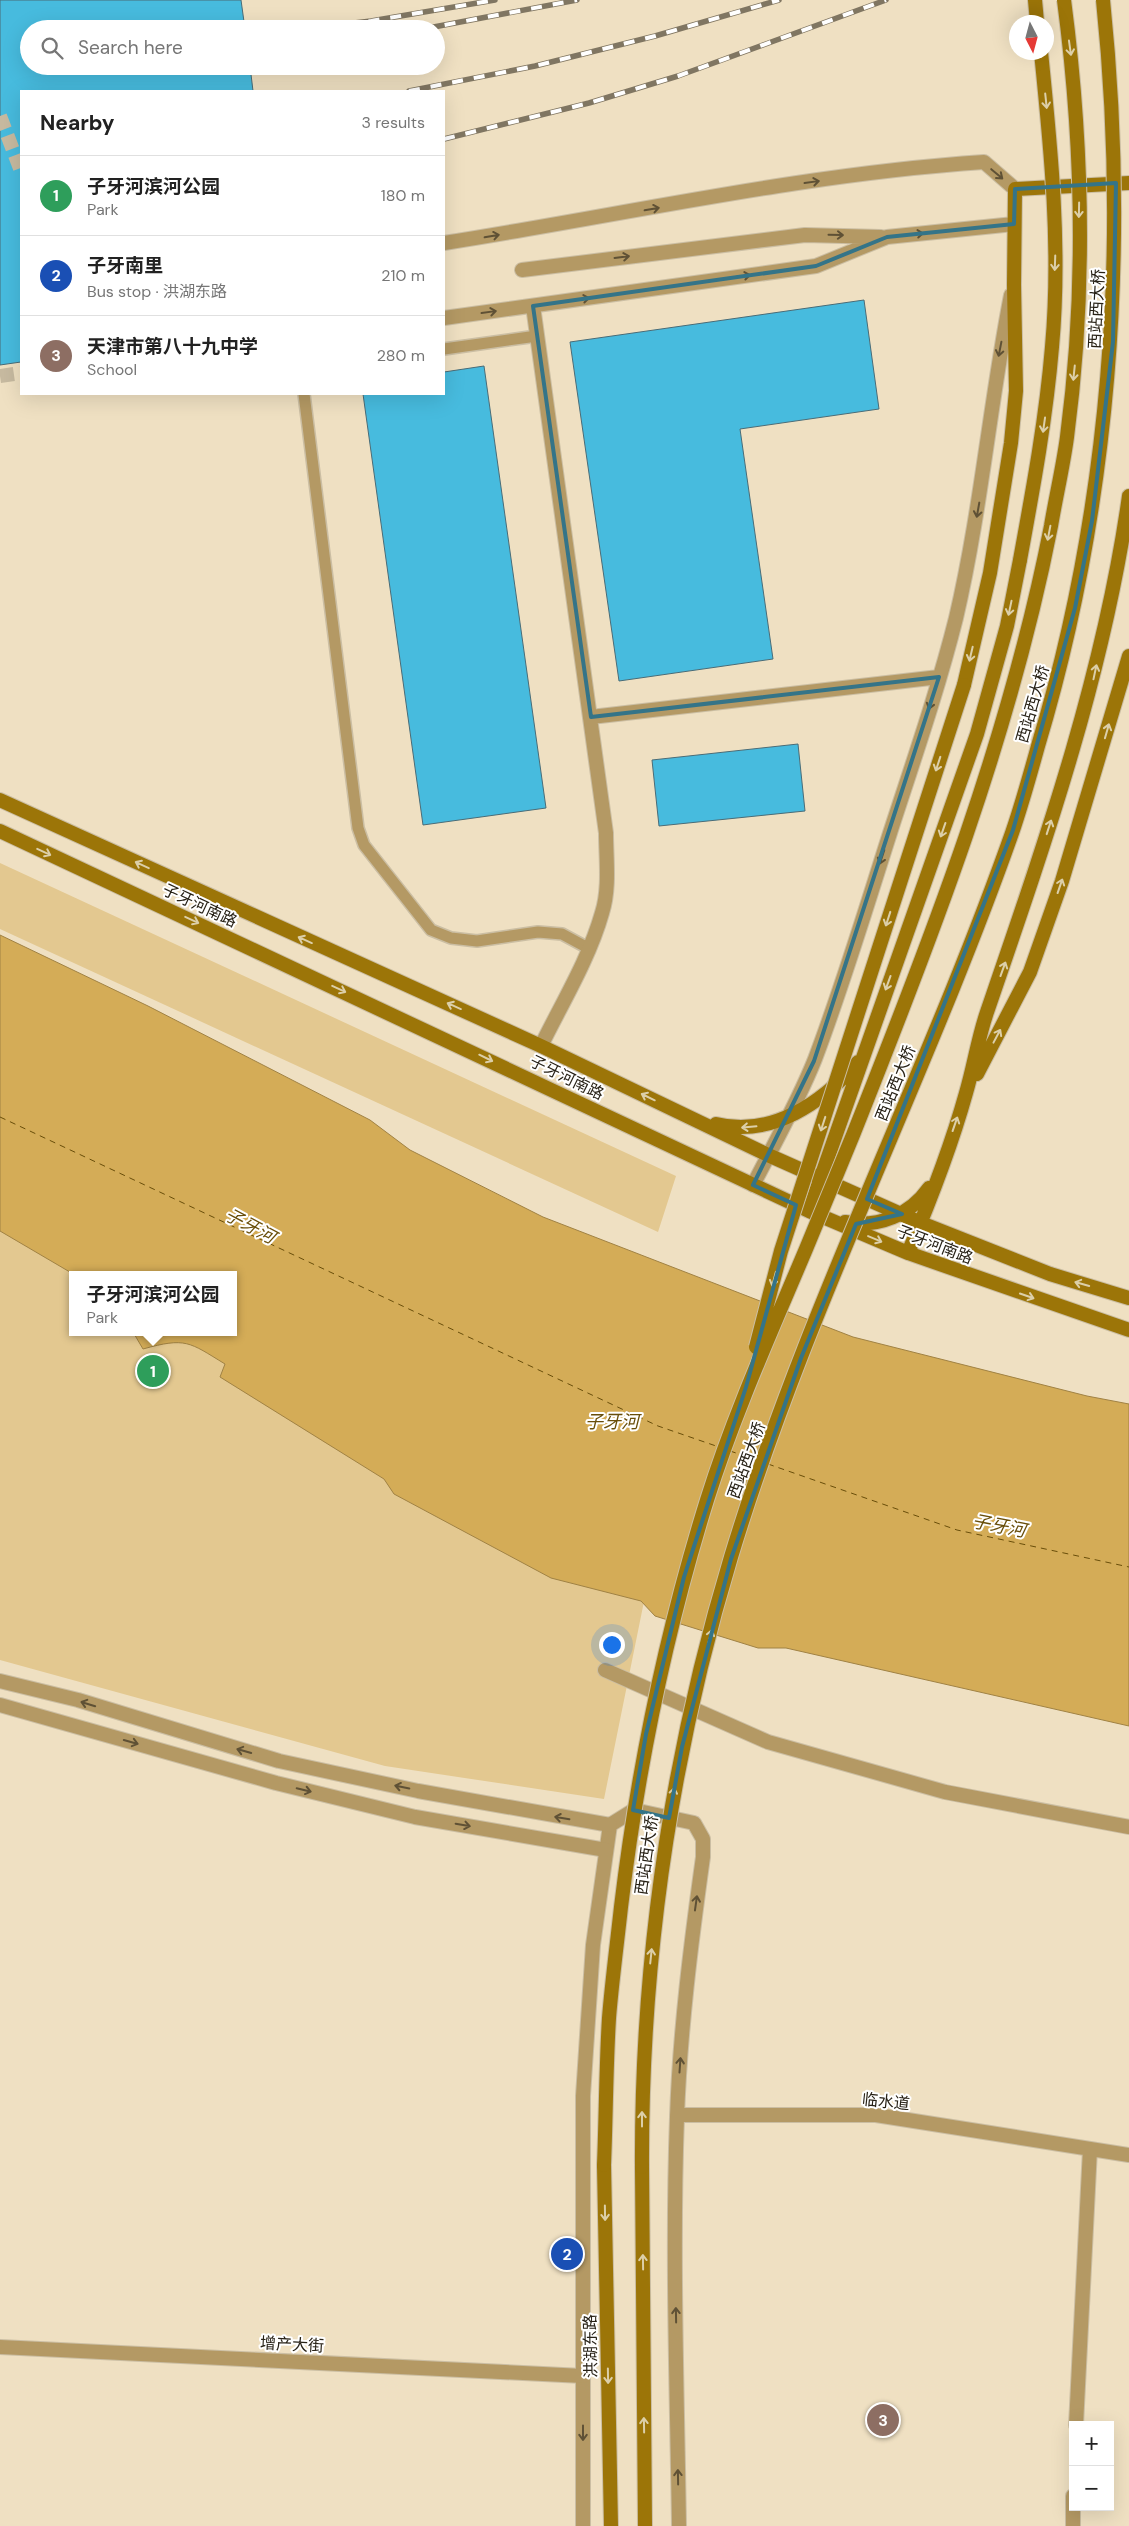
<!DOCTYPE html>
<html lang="en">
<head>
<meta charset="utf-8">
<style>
	:root { --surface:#fff; --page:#f2f2f2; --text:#222; --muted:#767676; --line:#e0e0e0; --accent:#1a73e8 }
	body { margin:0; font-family:"DM Sans","Noto Sans SC",sans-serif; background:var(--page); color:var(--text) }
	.controls { position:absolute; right:15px; bottom:15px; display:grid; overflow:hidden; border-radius:0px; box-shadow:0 5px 20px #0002 }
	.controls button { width:45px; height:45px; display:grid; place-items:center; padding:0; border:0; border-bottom:1px solid var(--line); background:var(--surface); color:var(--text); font:25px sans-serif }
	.compass { position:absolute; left:1009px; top:15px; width:45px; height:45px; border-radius:50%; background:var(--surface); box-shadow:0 5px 20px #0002; rotate:174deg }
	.you { position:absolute; left:611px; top:1644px; width:18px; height:18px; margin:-12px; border:4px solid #fff; border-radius:50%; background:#1a73e8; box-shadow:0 0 0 8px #1a73e833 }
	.badge { display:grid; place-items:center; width:32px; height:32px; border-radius:50%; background:var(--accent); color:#fff; font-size:16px; font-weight:700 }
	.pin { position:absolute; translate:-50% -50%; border:2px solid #fff; box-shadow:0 1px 5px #0006 }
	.popup { position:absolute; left:69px; top:1271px; width:168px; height:65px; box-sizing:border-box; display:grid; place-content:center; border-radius:0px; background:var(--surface); filter:drop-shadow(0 1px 4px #0005); font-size:16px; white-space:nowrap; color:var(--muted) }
	.popup b { font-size:19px; color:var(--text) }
	.popup::after { content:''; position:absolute; left:50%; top:100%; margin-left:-10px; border:10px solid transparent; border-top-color:var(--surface) }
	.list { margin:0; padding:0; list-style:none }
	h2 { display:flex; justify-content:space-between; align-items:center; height:65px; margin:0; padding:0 20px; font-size:21px }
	h2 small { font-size:16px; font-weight:400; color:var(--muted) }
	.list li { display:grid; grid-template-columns:32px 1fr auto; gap:15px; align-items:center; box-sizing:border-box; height:80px; padding:0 20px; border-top:1px solid var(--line) }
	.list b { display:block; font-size:19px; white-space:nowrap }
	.list p { margin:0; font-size:16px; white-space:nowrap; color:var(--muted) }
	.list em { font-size:16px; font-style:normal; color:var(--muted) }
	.icon { flex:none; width:28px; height:28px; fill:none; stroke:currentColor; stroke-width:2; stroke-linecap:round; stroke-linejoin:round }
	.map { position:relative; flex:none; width:1129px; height:2526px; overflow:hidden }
	.search { position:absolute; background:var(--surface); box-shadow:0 5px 20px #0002; left:20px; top:20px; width:425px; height:55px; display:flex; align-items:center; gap:12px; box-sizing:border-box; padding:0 18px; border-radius:28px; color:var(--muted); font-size:19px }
	.panel { position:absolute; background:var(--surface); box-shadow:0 5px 20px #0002; left:20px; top:90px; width:425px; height:305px; border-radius:0px }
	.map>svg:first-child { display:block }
	.green { fill:#e3c890 }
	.water { fill:#d4ac57; stroke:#a08244 }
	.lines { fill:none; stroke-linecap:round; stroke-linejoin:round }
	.ferry { stroke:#694e0a; stroke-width:1; stroke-dasharray:6 5; stroke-linecap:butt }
	.building { fill:#47bbde; stroke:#4a6c77 }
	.minor-tunnel { stroke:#c7baa0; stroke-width:14; stroke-dasharray:14 7; stroke-linecap:butt }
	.tertiary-tunnel { stroke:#c7baa0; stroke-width:14; stroke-dasharray:14 7; stroke-linecap:butt }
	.service-casing { stroke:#cbbea3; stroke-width:14 }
	.minor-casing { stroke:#cbbea3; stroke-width:16 }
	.tertiary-casing { stroke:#cbbea3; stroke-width:16 }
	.secondary-casing { stroke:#cbbea3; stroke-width:16 }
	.service { stroke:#b49964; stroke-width:11 }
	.minor { stroke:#b49964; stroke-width:14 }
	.tertiary { stroke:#b49964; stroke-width:14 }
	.secondary { stroke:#9c7508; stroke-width:14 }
	.rail-casing { stroke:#807662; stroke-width:5.5 }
	.rail { stroke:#fff; stroke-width:4; stroke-dasharray:11; stroke-linecap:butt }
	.secondary-bridge-casing { stroke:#cbbea3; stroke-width:16; stroke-linecap:butt }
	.secondary-bridge { stroke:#9c7508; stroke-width:14 }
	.oneway { stroke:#dccfa9 }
	.oneway2 { stroke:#5f5135 }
	.marked { fill:none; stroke:#347488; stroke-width:4; stroke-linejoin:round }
	.labels { text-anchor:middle; stroke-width:4; stroke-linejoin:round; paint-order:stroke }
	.street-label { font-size:16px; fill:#272116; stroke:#fff }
	.water-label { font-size:18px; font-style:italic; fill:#694e0a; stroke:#fff }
</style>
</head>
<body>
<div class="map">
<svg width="1129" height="2526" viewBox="0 0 1129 2526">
	<rect width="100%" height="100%" fill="#efe0c2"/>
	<path class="green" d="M0 863 676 1176 658 1232 0 929Z
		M0 1189 155 1275H73V1332H233L654 1552 604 1799 385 1766 0 1660Z"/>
	<path class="water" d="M0 935 148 1006 370 1120 410 1150 543 1217 853 1337 1087 1396 1129 1404V1726L786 1648H758L655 1616 641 1601 551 1578 394 1494 384 1479 220 1377 225 1364C189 1342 186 1337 143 1349L133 1332H233V1275H75L0 1231Z"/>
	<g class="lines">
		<path class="ferry" d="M0 1117 658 1426 719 1447
			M730 1451 757 1460
			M768 1464 957 1530 1129 1567"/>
	</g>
	<path class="building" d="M0 0H241L245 29H29V66H250L253 91H21V362L0 365Z
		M864 300 879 409 740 429 773 659 619 681 570 342Z
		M484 366 546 808 423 825 363 394H444V372Z
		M798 744 805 811 659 826 652 760Z"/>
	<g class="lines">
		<path class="minor-tunnel" d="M0 376 21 373"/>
		<path class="tertiary-tunnel" d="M0 116 21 171"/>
		<defs>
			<path id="service" d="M444 349 537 336
				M304 394 358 828 364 845 431 930 451 938 477 941 538 932 562 934 588 948"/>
			<path id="minor" d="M522 270 805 235 881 237
				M533 306 606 833C606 859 610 888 602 913 589 959 562 1003 541 1046
				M444 318 816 266 887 237 1014 224
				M591 717 939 677
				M753 1185C774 1144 798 1102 815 1059 843 985 866 908 890 833 913 762 938 690 956 618 981 511 990 402 1011 295
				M677 2115H876L1129 2155
				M1076 2425 1090 2149
				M583 2526V2096L593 1945 610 1825 634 1810 694 1823 703 1839V1857C691 1943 680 2030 677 2117 672 2253 677 2390 679 2526
				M1073 2526V2496"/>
			<path id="tertiary" d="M444 243C623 215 802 174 984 162L1015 189
				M605 1670 768 1742 945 1792 1129 1827
				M0 1681 78 1700 279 1761 418 1791 610 1825
				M0 1705 276 1783 415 1817 606 1850
				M0 2347 583 2376"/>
			<path id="secondary" d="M1035 0 1037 22
				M964 685 990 573 1011 443 1016 391 1014 285 1015 189 1129 183
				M0 800 541 1046 768 1155 921 1223 1050 1274 1129 1298
				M0 831 809 1211 908 1253 1129 1330
				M977 1074 1030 972 1062 881 1129 656
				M716 1124C772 1138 823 1102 858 1062
				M809 1211 977 734 1007 626 1020 560
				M845 1222C879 1228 910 1215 929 1188
				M908 1253C930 1201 951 1147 966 1093 974 1066 978 1038 987 1012 1045 843 1104 674 1129 496
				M604 2165 611 2526
				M642 2167 645 2526"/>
		</defs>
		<use href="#service" class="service-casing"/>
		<use href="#minor" class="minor-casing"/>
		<use href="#tertiary" class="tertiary-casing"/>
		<use href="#secondary" class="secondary-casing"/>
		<use href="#service" class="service"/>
		<use href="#minor" class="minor"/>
		<use href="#tertiary" class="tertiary"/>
		<use href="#secondary" class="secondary"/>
		<defs>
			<path id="rail" d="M303 29 371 21 495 0
				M423 29 577 0
				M409 91 535 66 655 36 779 0
				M444 139 589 103 678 76 886 0"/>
		</defs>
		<use href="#rail" class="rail-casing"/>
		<use href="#rail" class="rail"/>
		<defs>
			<path id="secondary-bridge" d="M1020 560C1033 489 1046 419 1052 347 1061 249 1051 150 1041 52
				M756 1347 781 1251 964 685
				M604 2165C606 2116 606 2067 609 2018 612 1981 617 1944 621 1907 638 1766 665 1635 707 1500 734 1414 771 1332 806 1249 822 1211 837 1173 853 1135 932 937 1010 736 1051 526 1056 496 1063 467 1067 437 1086 293 1083 144 1064 0
				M642 2167C641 1960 671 1756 731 1557 806 1309 926 1077 1012 833 1022 804 1030 775 1038 746 1110 506 1129 250 1103 0"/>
		</defs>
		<use href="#secondary-bridge" class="secondary-bridge-casing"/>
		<use href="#secondary-bridge" class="secondary-bridge"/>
	</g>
	<defs><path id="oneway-shaft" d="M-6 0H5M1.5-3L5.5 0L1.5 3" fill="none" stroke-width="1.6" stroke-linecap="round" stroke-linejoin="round" transform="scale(1.25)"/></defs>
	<g class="oneway">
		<use href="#oneway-shaft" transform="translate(1070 48) rotate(82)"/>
		<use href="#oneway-shaft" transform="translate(1046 101) rotate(84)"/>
		<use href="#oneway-shaft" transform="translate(1079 210) rotate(91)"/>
		<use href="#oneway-shaft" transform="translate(1055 263) rotate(92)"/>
		<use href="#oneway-shaft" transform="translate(1074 373) rotate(96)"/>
		<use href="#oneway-shaft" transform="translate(1044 425) rotate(98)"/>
		<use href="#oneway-shaft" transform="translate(1049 533) rotate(101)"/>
		<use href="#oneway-shaft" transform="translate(1010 608) rotate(102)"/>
		<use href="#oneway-shaft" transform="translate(971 654) rotate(103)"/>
		<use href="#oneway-shaft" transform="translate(1095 672) rotate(-78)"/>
		<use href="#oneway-shaft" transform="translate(1107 731) rotate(-74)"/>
		<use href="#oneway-shaft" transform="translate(938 764) rotate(108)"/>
		<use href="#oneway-shaft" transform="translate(1049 827) rotate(-72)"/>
		<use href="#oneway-shaft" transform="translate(943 830) rotate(109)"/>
		<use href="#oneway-shaft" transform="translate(44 852) rotate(25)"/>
		<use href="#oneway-shaft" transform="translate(142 865) rotate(-155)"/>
		<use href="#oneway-shaft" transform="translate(1060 886) rotate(-71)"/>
		<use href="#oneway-shaft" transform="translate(888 919) rotate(108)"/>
		<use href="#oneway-shaft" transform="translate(192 920) rotate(25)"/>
		<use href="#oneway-shaft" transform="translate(305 940) rotate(-156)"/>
		<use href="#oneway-shaft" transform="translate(1003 969) rotate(-70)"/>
		<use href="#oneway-shaft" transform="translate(888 983) rotate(110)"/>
		<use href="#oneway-shaft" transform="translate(339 989) rotate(25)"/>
		<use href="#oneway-shaft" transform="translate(454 1006) rotate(-156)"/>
		<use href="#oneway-shaft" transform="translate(997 1036) rotate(-62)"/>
		<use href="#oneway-shaft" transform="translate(486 1058) rotate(26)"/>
		<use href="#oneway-shaft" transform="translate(648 1097) rotate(-154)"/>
		<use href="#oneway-shaft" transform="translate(823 1124) rotate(108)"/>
		<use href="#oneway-shaft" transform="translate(955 1124) rotate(-71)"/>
		<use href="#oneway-shaft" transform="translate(749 1127) rotate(175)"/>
		<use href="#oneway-shaft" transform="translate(875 1239) rotate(23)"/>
		<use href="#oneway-shaft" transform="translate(774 1279) rotate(105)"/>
		<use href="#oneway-shaft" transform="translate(1082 1284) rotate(-164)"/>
		<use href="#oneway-shaft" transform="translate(1027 1296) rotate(19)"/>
		<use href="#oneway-shaft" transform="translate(710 1637) rotate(-75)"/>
		<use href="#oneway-shaft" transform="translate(673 1795) rotate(-80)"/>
		<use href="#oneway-shaft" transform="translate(651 1956) rotate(-84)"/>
		<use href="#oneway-shaft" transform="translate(642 2119) rotate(-90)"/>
		<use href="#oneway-shaft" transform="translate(605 2213) rotate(89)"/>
		<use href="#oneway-shaft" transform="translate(643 2262) rotate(-91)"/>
		<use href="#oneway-shaft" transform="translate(608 2376) rotate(89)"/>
		<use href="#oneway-shaft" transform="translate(644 2425) rotate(-91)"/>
	</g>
	<g class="oneway2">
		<use href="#oneway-shaft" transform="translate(997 174) rotate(40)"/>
		<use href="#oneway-shaft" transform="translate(812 182) rotate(-8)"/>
		<use href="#oneway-shaft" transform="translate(652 209) rotate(-10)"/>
		<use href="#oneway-shaft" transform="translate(916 234) rotate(-6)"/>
		<use href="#oneway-shaft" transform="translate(836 235) rotate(1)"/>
		<use href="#oneway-shaft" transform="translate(492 236) rotate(-10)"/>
		<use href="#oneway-shaft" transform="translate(622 257) rotate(-7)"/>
		<use href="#oneway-shaft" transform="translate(743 276) rotate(-8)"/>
		<use href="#oneway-shaft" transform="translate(582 299) rotate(-8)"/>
		<use href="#oneway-shaft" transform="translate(489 312) rotate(-8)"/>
		<use href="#oneway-shaft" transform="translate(1000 349) rotate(101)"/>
		<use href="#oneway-shaft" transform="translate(978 510) rotate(100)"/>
		<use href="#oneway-shaft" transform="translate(931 702) rotate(107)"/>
		<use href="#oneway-shaft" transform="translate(882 857) rotate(108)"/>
		<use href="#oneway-shaft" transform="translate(88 1704) rotate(-163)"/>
		<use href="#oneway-shaft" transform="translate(131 1742) rotate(16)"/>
		<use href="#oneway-shaft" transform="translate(244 1751) rotate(-164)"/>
		<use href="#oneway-shaft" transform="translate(402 1787) rotate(-168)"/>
		<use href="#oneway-shaft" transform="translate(304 1790) rotate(13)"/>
		<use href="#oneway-shaft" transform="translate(562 1818) rotate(-171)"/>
		<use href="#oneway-shaft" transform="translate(463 1825) rotate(10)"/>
		<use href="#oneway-shaft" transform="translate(696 1903) rotate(-82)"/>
		<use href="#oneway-shaft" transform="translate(680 2065) rotate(-86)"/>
		<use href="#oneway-shaft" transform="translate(676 2315) rotate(-91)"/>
		<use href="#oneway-shaft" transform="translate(583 2433) rotate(90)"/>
		<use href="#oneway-shaft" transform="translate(678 2477) rotate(-91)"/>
	</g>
	<path class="marked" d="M1116 183 1113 342 1092 521 1075 608 1013 830 867 1199 902 1214 856 1224 801 1358 731 1559 682 1747 669 1818 633 1810 646 1734 684 1577 746 1387 796 1205 753 1185 814 1061 939 677 591 717 533 306 816 266 887 237 1014 224 1015 189Z"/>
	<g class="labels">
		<g class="street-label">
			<text transform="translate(1096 309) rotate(-87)" y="6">西站西大桥</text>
			<text transform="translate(1032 704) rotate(-74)" y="6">西站西大桥</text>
			<text transform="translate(200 905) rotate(25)" y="6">子牙河南路</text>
			<text transform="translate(567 1077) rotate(26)" y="6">子牙河南路</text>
			<text transform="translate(895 1083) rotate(-68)" y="6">西站西大桥</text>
			<text transform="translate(935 1244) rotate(21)" y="6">子牙河南路</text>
			<text transform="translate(746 1460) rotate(-70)" y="6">西站西大桥</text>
			<text transform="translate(646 1855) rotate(-82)" y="6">西站西大桥</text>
			<text transform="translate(886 2101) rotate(6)" y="6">临水道</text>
			<text transform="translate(292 2344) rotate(3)" y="6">增产大街</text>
			<text transform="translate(590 2346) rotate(-91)" y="6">洪湖东路</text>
		</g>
		<g class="water-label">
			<text transform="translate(250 1226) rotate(28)" y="6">子牙河</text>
			<text x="612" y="1428">子牙河</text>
			<text transform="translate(999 1526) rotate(11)" y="6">子牙河</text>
		</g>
	</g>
</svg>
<div class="controls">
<button>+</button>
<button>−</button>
</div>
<svg class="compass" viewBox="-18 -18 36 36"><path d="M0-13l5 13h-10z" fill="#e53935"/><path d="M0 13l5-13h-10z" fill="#767676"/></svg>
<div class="you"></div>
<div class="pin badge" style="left:153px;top:1371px;background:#2e9e5b">1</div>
<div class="popup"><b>子牙河滨河公园</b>Park</div>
<div class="pin badge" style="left:567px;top:2254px;background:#1a4fb4">2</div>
<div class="pin badge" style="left:883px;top:2420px;background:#8d6e63">3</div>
<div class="search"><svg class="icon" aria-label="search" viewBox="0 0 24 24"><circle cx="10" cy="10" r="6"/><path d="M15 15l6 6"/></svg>Search here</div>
<section class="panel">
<h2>Nearby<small>3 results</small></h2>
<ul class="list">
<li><span class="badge" style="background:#2e9e5b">1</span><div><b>子牙河滨河公园</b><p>Park</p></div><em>180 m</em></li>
<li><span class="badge" style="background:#1a4fb4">2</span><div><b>子牙南里</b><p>Bus stop · 洪湖东路</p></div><em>210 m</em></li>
<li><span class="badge" style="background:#8d6e63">3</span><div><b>天津市第八十九中学</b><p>School</p></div><em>280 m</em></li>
</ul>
</section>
</div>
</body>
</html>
